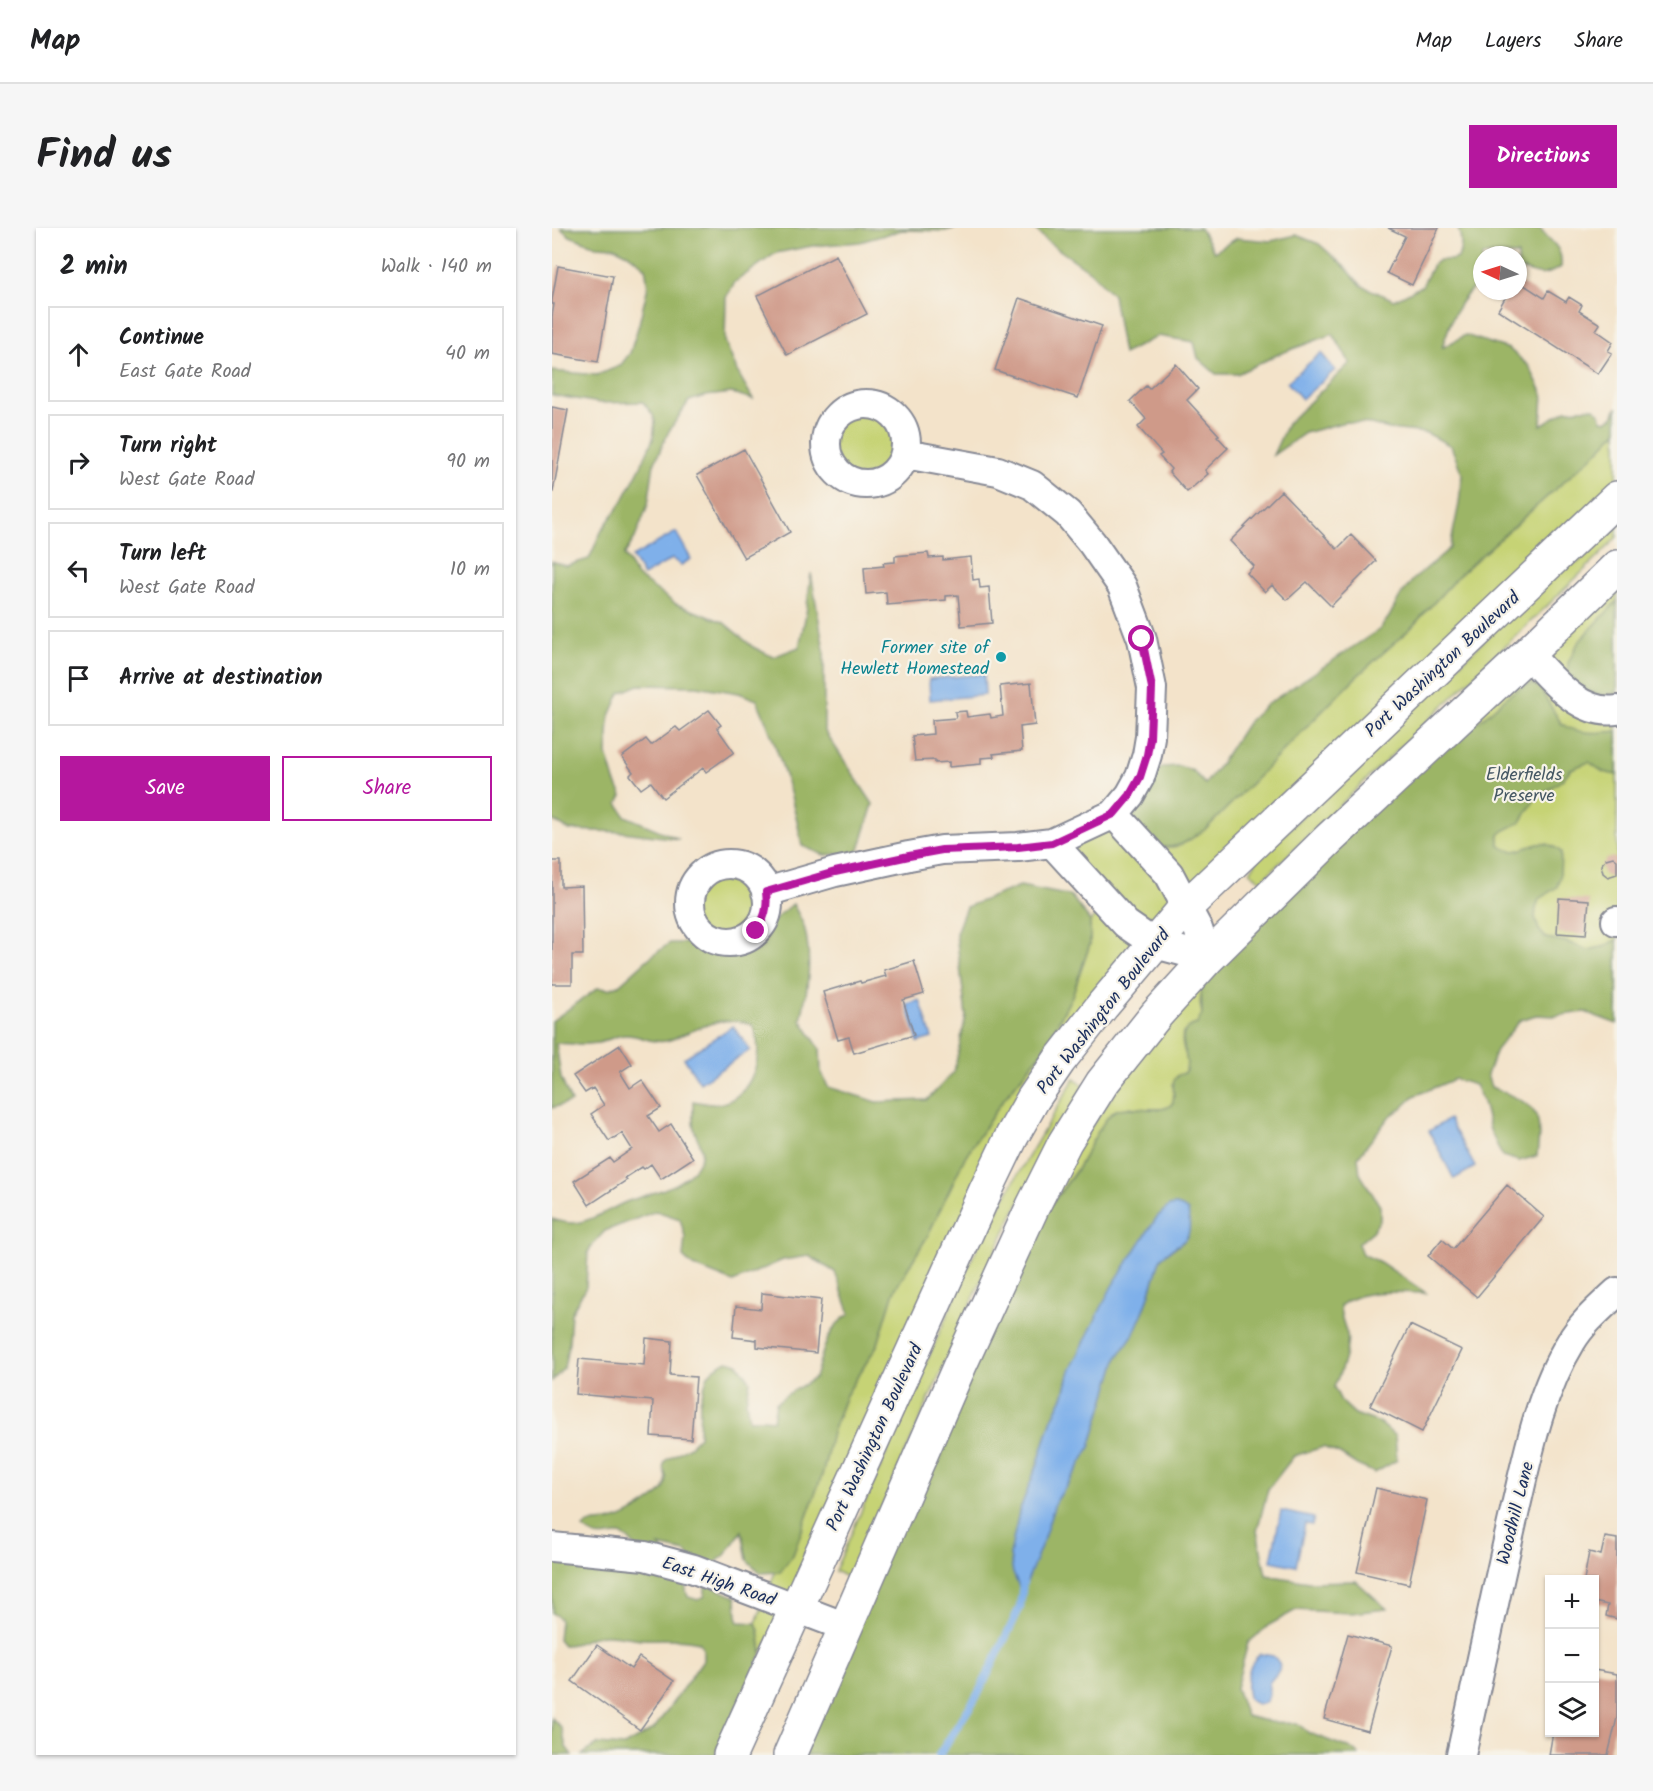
<!DOCTYPE html>
<html lang="en">
<head>
<meta charset="utf-8">
<style>
	:root { --surface:#fff; --page:#f6f6f6; --text:#202124; --muted:#757577; --line:#e0e0e0; --accent:#b5179e }
	body { margin:0; font-family:Kalam,sans-serif; background:var(--page); color:var(--text) }
	.controls { position:absolute; right:18px; bottom:18px; display:grid; overflow:hidden; border-radius:0px; box-shadow:0 2px 4px #0004 }
	.controls button { width:54px; height:54px; display:grid; place-items:center; padding:0; border:0; border-bottom:2px solid var(--line); background:var(--surface); color:var(--text); font:30px sans-serif }
	.compass { position:absolute; left:921px; top:18px; width:54px; height:54px; border-radius:50%; background:var(--surface); box-shadow:0 2px 4px #0004; rotate:274deg }
	.stop { position:absolute; width:18px; height:18px; margin:-14px; border:4px solid #b5179e; border-radius:50%; background:#fff }
	.stop.end { background:#b5179e; border-color:#fff; box-shadow:0 2px 6px #0008 }
	.list { margin:0; padding:0; list-style:none }
	h2 { display:flex; justify-content:space-between; align-items:center; height:78px; margin:0; padding:0 24px; font-size:26px }
	h2 small { font-size:20px; font-weight:400; color:var(--muted) }
	.list li { display:grid; grid-template-columns:39px 1fr auto; gap:18px; align-items:center; box-sizing:border-box; height:96px; margin:0 12px 12px; padding:0 12px; border:2px solid var(--line); border-radius:0px }
	.list b { display:block; font-size:22px; white-space:nowrap }
	.list p { margin:0; font-size:20px; white-space:nowrap; color:var(--muted) }
	.list em { font-size:20px; font-style:normal; color:var(--muted) }
	.actions { display:flex; gap:12px; padding:18px 24px }
	.actions a { flex:1; padding:14px 0; border:2px solid var(--accent); border-radius:0px; text-align:center; font-size:21px; color:var(--accent) }
	.actions .main { background:var(--accent); color:#fff }
	.icon { flex:none; width:33px; height:33px; fill:none; stroke:currentColor; stroke-width:2; stroke-linecap:round; stroke-linejoin:round }
	.map { position:relative; flex:none; width:1065px; height:1527px; overflow:hidden; border-radius:0px }
	header { display:flex; align-items:center; gap:36px; box-sizing:border-box; height:84px; padding:0 30px; background:var(--surface); border-bottom:2px solid var(--line) }
	header strong { font-size:28px }
	nav { display:flex; gap:33px; margin-inline-start:auto; font-size:21px }
	.intro { display:flex; align-items:center; justify-content:space-between; box-sizing:border-box; height:144px; padding:0 36px }
	h1 { margin:0; font-size:42px }
	.button { padding:15px 27px; border-radius:0px; background:var(--accent); color:#fff; font-size:21px; font-weight:700 }
	main { display:flex; gap:36px; padding:0 36px }
	aside { flex:1; background:var(--surface); border-radius:0px; box-shadow:0 2px 4px #0004 }
	.map>svg:first-child { display:block }
	.green { fill:#c6d374; stroke:#708169; stroke-width:1.5 }
	.forest { fill:#9cb566; stroke:#5c7262; stroke-width:1.5; fill-rule:evenodd }
	.water { fill:#7fb0ea; stroke:#4d70a4; stroke-width:1.5 }
	.lines { fill:none; stroke-linecap:round; stroke-linejoin:round }
	.stream { stroke:#7fb0ea; stroke-width:8 }
	.building { fill:#cf9a89 }
	.minor-casing { stroke:#878994; stroke-width:32 }
	.major-casing { stroke:#878994; stroke-width:36 }
	.minor { stroke:#fff; stroke-width:28 }
	.major { stroke:#fff; stroke-width:33 }
	.route { stroke:#b5179e; stroke-width:8 }
	.culture-dot { fill:#0f9aa8; stroke:#f7f3e8; stroke-width:2 }
	.labels { text-anchor:middle; stroke-width:4.5; stroke-linejoin:round; paint-order:stroke }
	.culture-label { font-size:18px; fill:#0d838f; stroke:#f7f3e8; text-anchor:end }
	.street-label { font-size:18px; fill:#1b2f5e; stroke:#f7f3e8 }
	.park-label { font-size:18px; fill:#465864; stroke:#f7f3e8 }
</style>
</head>
<body>
<header>
<strong>Map</strong>
<nav><a>Map</a><a>Layers</a><a>Share</a></nav>
</header>
<div class="intro"><h1>Find us</h1><a class="button">Directions</a></div>
<main>
<aside>
<h2>2 min<small>Walk · 140 m</small></h2>
<ul class="list">
<li><svg class="icon" aria-label="ahead" viewBox="0 0 24 24"><path d="M12 20V5M6 11l6-6 6 6"/></svg><div><b>Continue</b><p>East Gate Road</p></div><em>40 m</em></li>
<li><svg class="icon" aria-label="right" viewBox="0 0 24 24"><path d="M7 20v-9h11M14 6l5 5-5 5"/></svg><div><b>Turn right</b><p>West Gate Road</p></div><em>90 m</em></li>
<li><svg class="icon" aria-label="left" viewBox="0 0 24 24"><path d="M17 20v-9H6M10 6l-5 5 5 5"/></svg><div><b>Turn left</b><p>West Gate Road</p></div><em>10 m</em></li>
<li><svg class="icon" aria-label="arrive" viewBox="0 0 24 24"><path d="M6 21V4h12l-3 4 3 4H6"/></svg><div><b>Arrive at destination</b></div></li>
</ul>
<div class="actions"><a class="main">Save</a><a>Share</a></div>
</aside>
<div class="map">
<svg width="1065" height="1527" viewBox="0 0 1065 1527">
	<rect width="100%" height="100%" fill="#f7f3e8"/>
	<filter id="ink" filterUnits="userSpaceOnUse"><feTurbulence type="fractalNoise" baseFrequency=".0167" numOctaves="2"/><feDisplacementMap in="SourceGraphic" scale="12" xChannelSelector="R" yChannelSelector="G"/><feConvolveMatrix kernelMatrix="1 2 1 2 8 2 1 2 1" color-interpolation-filters="sRGB"/></filter>
	<filter id="wash" filterUnits="userSpaceOnUse"><feTurbulence type="fractalNoise" baseFrequency=".008" numOctaves="4" result="noise"/><feDisplacementMap in="SourceGraphic" scale="24" xChannelSelector="R" yChannelSelector="G"/><feGaussianBlur stdDeviation="1.35" result="paint"/><feColorMatrix in="noise" values="0 0 0 0 0 0 0 0 0 0 0 0 0 0 0 0 0 1.4 0 .05"/><feComposite in="paint" operator="in"/></filter>
	<g filter="url(#wash)">
		<rect width="100%" height="100%" fill="#f3e3ca"/>
		<path class="green" d="M274 216a40 40 0 1 1 80 0a40 40 0 1 1-80 0Z
			M1065 203V270L668 646 507 833 210 1425 207 1403 204 1395 223 1344H228L241 1327 271 1244 280 1204 294 1167 326 1116 342 1063 375 1009 414 927 451 872 490 824 520 768 538 716V693L556 676 500 615 562 586 602 619 621 620 634 614 655 600 802 451 859 400 905 349 1045 224Z
			M1065 284V309L1050 325 709 653 698 644 706 631Z
			M1065 339V780L837 555Z
			M138 675a39 39 0 1 1 78 0a39 39 0 1 1-78 0Z
			M653 734 648 776 650 786 645 796 631 805C626 832 651 830 621 856 624 874 621 882 602 881 593 881 586 880 577 879L551 897 525 941 486 995 482 981Z
			M522 851 532 857 467 975 432 1046 298 1351 283 1343 422 1026 465 948Z"/>
		<path class="forest" d="M8 0H404L393 3 350 2 308 14 260 18 224 25 183 54 174 69 173 113 185 143 201 171 180 165 153 168 137 173 117 203 102 236 96 276 83 310 72 327 85 348 124 376 171 394 201 419 221 429 247 419 254 386 259 345 272 422V502L321 576 306 625 272 627 250 618C241 565 226 520 205 472L187 465 145 458 87 457 68 465 57 490 55 526 63 553 70 568 66 575 73 588 127 611 71 604 17 602 0 592V333L14 338 37 331 50 302 70 274 88 240 101 211 103 194 101 187 91 174 48 175 0 167V143L45 147 68 138 78 125 87 96 96 58 93 39 76 26 62 19 44 18 18 8Z
			M482 0H648L662 24 685 10 719 13 744 7 767 16 795 41 810 58 842 72 870 58 881 37 887 32H899L906 30C910 19 910 11 906 0H988C999 16 1011 17 1009 39 986 52 989 45 966 41V27H930V53C907 68 898 94 890 120L913 107 957 121 977 138 991 166 989 197 1014 182 1042 180 1047 184 1050 192 1054 193 1061 189 1065 179V203L1045 224 905 349 859 400 802 451 655 600C633 615 629 621 602 619L578 587 594 550 611 539 627 538 641 543 653 556 669 535 695 495 714 477 828 401 837 389 847 370 861 352 898 320 907 276 910 246 899 218 875 205 837 201 819 196 793 194 753 205 721 227 735 196 798 135 781 106 727 126 685 146H664L646 130 642 114 606 108 571 126 561 67 539 44 496 14Z
			M1065 373V464C1043 471 1032 462 1017 449L1016 435 1026 415Z
			M980 456 987 459 1009 495C1023 507 1047 505 1065 503V547L1051 544 1037 534 1019 541 1010 552 983 571 969 594 951 603 947 607V617C971 636 982 600 1009 624L1008 649 1005 659 987 671 984 681 983 689 987 702 994 710 1015 714 1036 722 1054 718 1065 711V796L1033 784 1003 788 984 787 968 792 944 822 935 847 939 859C954 866 980 873 985 890 989 899 986 918 985 928L967 933 950 928 938 902 931 874 923 857 903 851 862 868 850 880 837 889 806 929 808 946 828 978V992L820 1004 806 1016 810 1026 828 1034 874 1065C846 1065 810 1059 788 1078 788 1088 792 1096 795 1106 798 1120 788 1146 782 1159L789 1173 803 1186 828 1195 843 1208 845 1232 823 1245 805 1237 788 1226 771 1219 742 1228 716 1261 705 1303 714 1347 757 1354 804 1353 835 1381 799 1385 744 1382 717 1397 696 1415 684 1460 694 1488 718 1494 745 1495 757 1505 805 1523 807 1527H238L486 995C498 977 512 960 524 943 534 928 550 889 564 882 577 875 615 889 621 874 623 867 620 859 622 852L626 847 633 845C641 827 617 803 645 796L650 786 649 760 837 555 930 491 958 466 971 458ZM637 992C638 1022 622 1014 608 1032L594 1077 581 1106 566 1128 538 1219 503 1275 470 1365 467 1284 486 1235 500 1191 512 1167 518 1143Z
			M468 658 519 668 538 693V716L520 768 490 824 451 872 414 927 375 1009 342 1063 326 1116 294 1167 280 1204 271 1244 241 1327 228 1344 209 1345 195 1332 190 1303 173 1327 159 1338 142 1335 134 1324 107 1318 134 1349V1363L136 1369 146 1372 153 1368V1356L184 1369 185 1388 187 1394 204 1395 207 1403 210 1425 163 1527H30L45 1516 72 1518 102 1501 151 1432V1420L147 1414C128 1409 109 1412 90 1411 77 1410 64 1406 52 1407 35 1408 27 1418 11 1417L6 1411 8 1392 6 1389 0 1385V1336L11 1334 25 1338 31 1334 45 1346C68 1344 71 1339 83 1320 70 1297 59 1312 44 1308 40 1307 34 1302 31 1300 40 1291 51 1295 63 1292 74 1290 109 1269 113 1258 116 1251 113 1245 111 1239L114 1232 138 1218 147 1208 148 1173 156 1147 163 1140 175 1133 186 1136 198 1153 194 1173 197 1192 211 1191 221 1192 224 1175 234 1167 263 1150C270 1127 275 1098 298 1086L283 1044 257 1028 231 1032 181 1054 141 1038 131 1029 133 1009 128 991 104 983 53 1003 42 1015 36 1024 34 1059 19 1085 17 1114 12 1140 0 1153V991C9 994 22 997 32 993 46 989 60 980 74 974 100 964 135 960 148 931 153 920 145 912 142 901 140 892 141 881 141 873 148 874 158 877 165 876 200 873 216 822 199 796 166 787 156 798 127 808 123 810 118 812 114 813 99 816 87 806 73 807 64 807 55 813 46 815 32 817 18 816 4 815L9 850 19 874 0 880V793L46 760 57 761 67 757 97 730 118 715H139L166 727 206 714 225 689 241 676C245 684 251 693 253 702 260 732 256 761 249 792L268 821 269 843 276 859 325 874 375 872 402 844 414 788 404 705 414 679Z
			M0 1490 10 1501 14 1519 20 1527H0Z"/>
		<path class="water" d="M769 125 783 142 750 171 735 154Z
			M124 304 139 331 129 337 120 331 91 348 80 329Z
			M432 446 433 467 378 472 377 451Z
			M368 772 380 810 366 814 355 776Z
			M181 798 198 822 148 855 132 830Z
			M897 891 923 939 902 951 877 903Z
			M624 977 630 979 636 983C643 1021 625 1010 608 1032L594 1077 581 1107 566 1128 538 1219 525 1242 503 1275 491 1313 470 1366 461 1345 458 1327 467 1284 486 1235 500 1191 512 1167 518 1143 560 1058 605 989 617 978Z
			M729 1283 762 1290 760 1297 753 1296 744 1338 719 1333Z
			M708 1426 721 1428C735 1440 724 1445 717 1455 716 1463 719 1468 713 1475L705 1476 697 1472C692 1457 695 1437 708 1426Z"/>
		<g class="lines">
			<path class="stream" d="M387 1527 426 1466 460 1396 468 1379 471 1355"/>
		</g>
		<g id="blocks">
			<path class="building" d="M836 0H887L860 57 835 45 853 8Z
				M284 27 315 86 235 127 205 68Z
				M6 38 61 48 46 134 0 126V89L2 76H0V72Z
				M966 53 992 70 996 63 1014 74 1017 69 1030 77 1027 83 1048 96 1044 102 1061 114 1056 123 1060 125 1046 146 946 82 957 63H966Z
				M467 70 550 98 526 170 443 142Z
				M624 136 646 161 635 172 667 207 665 208 676 220 653 242 656 246 635 264 617 244 619 241 607 228 610 226 586 199 594 191 578 173 594 158 597 161Z
				M0 179 16 182 1 264H0Z
				M192 221 238 304 192 330 145 247Z
				M729 263 785 321 799 307 824 333 779 378 755 354 735 372 720 357 713 364 695 345 702 338 678 313Z
				M376 325 377 330 391 329V332L419 329 421 352 427 351 428 360 437 359 440 395 409 398 406 367 394 368V372L335 377 334 364 314 366 312 340 332 338 331 335 343 334V328Z
				M479 455 483 497 468 499 470 523 441 526 442 529 429 530V536L397 539V534L383 535V532L363 533 360 508 381 506 380 492 404 490 403 484 414 483 415 489 438 486 439 490 451 488 448 458Z
				M157 482 169 497 165 500 182 524 154 544 151 540 111 570 99 554 89 561 78 547 81 544 70 529 94 511 99 517 124 499 128 503Z
				M1061 629 1065 632V646L1056 649 1051 645 1049 637 1054 631Z
				M0 633H9V659L30 658 31 727H20V756H0Z
				M1007 670 1037 672 1034 707 1005 705Z
				M362 733 372 766 351 772 362 807 302 825 297 809 286 812 271 764 308 753 309 755 334 748 332 742Z
				M68 817 80 836 68 844 78 860 90 852 109 880 96 888 107 904 119 896 141 930 109 951 99 936 92 941 90 939 73 950 75 952 37 977 22 953 58 930 61 934 80 921 70 905 57 913 39 886 52 877 41 860 33 865 21 848Z
				M955 957 992 989 925 1069 876 1028 890 1011 901 1021Z
				M210 1065 269 1072 264 1125 205 1119V1112L181 1109 184 1078 209 1081Z
				M858 1097 910 1122 870 1204 818 1178Z
				M94 1110 120 1113 118 1147 144 1149 139 1211 99 1208 101 1173 24 1166 27 1131 92 1137Z
				M824 1260 875 1272 857 1356 805 1344Z
				M1053 1309 1065 1311V1391L1054 1388 1056 1377 1042 1374V1352H1032L1037 1324 1049 1327Z
				M796 1406 840 1418 816 1503 772 1491Z
				M45 1417 79 1441 87 1429 122 1453 88 1502 20 1453Z
				M1042 1442 1065 1446V1490L1056 1527H997L1001 1504H1042Z"/>
		</g>
	</g>
	<g filter="url(#ink)">
		<use href="#blocks" fill-opacity="0" stroke="#878994" stroke-width="1.5"/>
		<g class="lines">
			<defs>
				<path id="minor" d="M274 216a40 40 0 1 1 80 0a40 40 0 1 1-80 0Z
					M975 425C998 449 1027 488 1065 482
					M562 586 617 646 646 701 656 730
					M500 615 574 696 603 716 656 730
					M138 675a39 39 0 1 1 78 0a39 39 0 1 1-78 0Z
					M214 664 283 644 357 628 390 622 466 619 500 615 562 586 578 567 588 549 595 527 598 509 600 460 590 411 570 358 540 315 516 286 480 257 446 243 353 226
					M1064 693H1065
					M0 1319 93 1328 142 1341 294 1399
					M909 1527C927 1445 944 1364 963 1282 976 1226 988 1164 1019 1114 1030 1095 1049 1079 1065 1064"/>
				<path id="major" d="M178 1527 433 964 460 908 481 871 507 833 551 777 634 679 1065 270
					M238 1527 408 1137 481 978 513 914 550 855 605 786 656 730 777 611 969 432 1065 339"/>
			</defs>
			<use href="#minor" class="minor-casing"/>
			<use href="#major" class="major-casing"/>
			<use href="#minor" class="minor"/>
			<use href="#major" class="major"/>
		</g>
	</g>
	<g class="lines" filter="url(#ink)">
		<path class="route" d="M204 703C213 690 216 680 214 664L283 644 357 628 390 622 466 619 500 615 562 586 578 567 588 549 595 527 598 510 600 460 590 411"/>
	</g>
	<circle class="culture-dot" cx="449" cy="429" r="6"/>
	<g class="labels">
		<g class="culture-label">
			<text x="437" y="425">Former site of<tspan x="437" dy="21">Hewlett Homestead</tspan></text>
		</g>
		<g class="street-label">
			<text transform="translate(890 436) rotate(-43)" y="6">Port Washington Boulevard</text>
			<text transform="translate(551 783) rotate(-52)" y="6">Port Washington Boulevard</text>
			<text transform="translate(322 1209) rotate(-65)" y="6">Port Washington Boulevard</text>
			<text transform="translate(963 1285) rotate(-76)" y="6">Woodhill Lane</text>
			<text transform="translate(167 1353) rotate(19)" y="6">East High Road</text>
		</g>
		<g class="park-label">
			<text x="972" y="552">Elderfields<tspan x="972" dy="21">Preserve</tspan></text>
		</g>
	</g>
</svg>
<div class="controls">
<button>+</button>
<button>−</button>
<button><svg class="icon" aria-label="layers" viewBox="0 0 24 24"><path d="M12 4l9 5-9 5-9-5zM3 14l9 5 9-5"/></svg></button>
</div>
<svg class="compass" viewBox="-18 -18 36 36"><path d="M0-13l5 13h-10z" fill="#e53935"/><path d="M0 13l5-13h-10z" fill="#757577"/></svg>
<div class="stop" style="left:590px;top:411px"></div>
<div class="stop end" style="left:204px;top:703px"></div>
</div>
</main>
</body>
</html>
